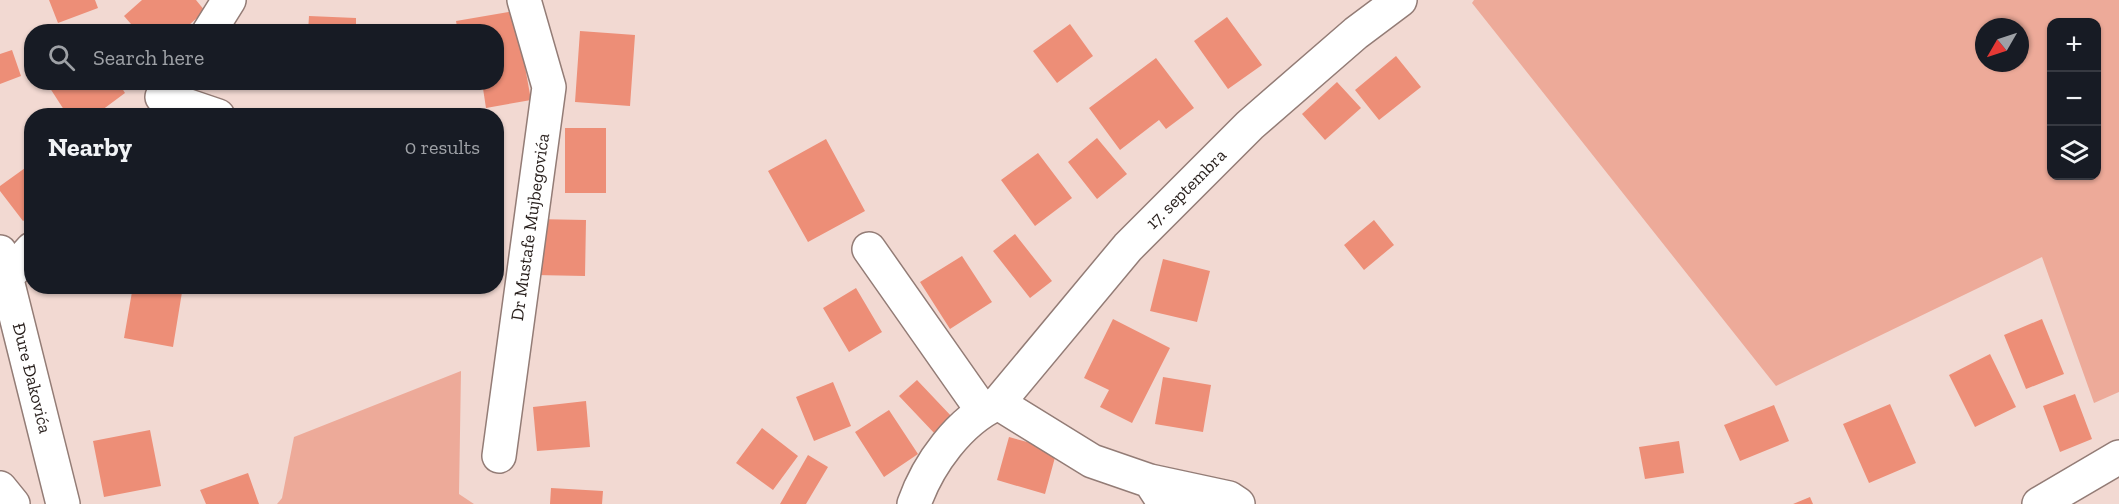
<!DOCTYPE html>
<html lang="en">
<head>
<meta charset="utf-8">
<style>
	:root { --surface:#171b24; --page:#20242c; --text:#f1f3f6; --muted:#9ea1a6; --line:#363941 }
	body { margin:0; font-family:"Zilla Slab",serif; background:var(--page); color:var(--text) }
	.controls { position:absolute; right:18px; top:18px; display:grid; overflow:hidden; border-radius:12px; box-shadow:0 2px 4px #0004 }
	.controls button { width:54px; height:54px; display:grid; place-items:center; padding:0; border:0; border-bottom:2px solid var(--line); background:var(--surface); color:var(--text); font:30px sans-serif }
	.compass { position:absolute; left:1975px; top:18px; width:54px; height:54px; border-radius:50%; background:var(--surface); box-shadow:0 2px 4px #0004; rotate:231deg }
	.list { margin:0; padding:0; list-style:none }
	h2 { display:flex; justify-content:space-between; align-items:center; height:78px; margin:0; padding:0 24px; font-size:26px }
	h2 small { font-size:20px; font-weight:400; color:var(--muted) }
	.icon { flex:none; width:33px; height:33px; fill:none; stroke:currentColor; stroke-width:2; stroke-linecap:round; stroke-linejoin:round }
	.map { position:relative; flex:none; width:2119px; height:504px; overflow:hidden }
	.search { position:absolute; background:var(--surface); box-shadow:0 2px 4px #0004; left:24px; top:24px; width:480px; height:66px; display:flex; align-items:center; gap:15px; box-sizing:border-box; padding:0 21px; border-radius:24px; color:var(--muted); font-size:22px }
	.panel { position:absolute; background:var(--surface); box-shadow:0 2px 4px #0004; left:24px; top:108px; width:480px; height:186px; border-radius:24px }
	.map>svg:first-child { display:block }
	.green { fill:#edaa99; fill-rule:evenodd }
	.building { fill:#ed8e77 }
	.lines { fill:none; stroke-linecap:round; stroke-linejoin:round }
	.minor-casing { stroke:#937c76; stroke-width:36 }
	.minor { stroke:#fff; stroke-width:33 }
	.labels { text-anchor:middle; stroke-width:5; stroke-linejoin:round; paint-order:stroke }
	.street-label { font-size:18px; fill:#281f1c; stroke:#fff }
</style>
</head>
<body>
<div class="map">
<svg width="2119" height="504" viewBox="0 0 2119 504">
	<rect width="100%" height="100%" fill="#f2d9d2"/>
	<path class="green" d="M1474 0H2119V392L2094 403 2042 257 1776 386 1472 3ZM2052 22H2096V176H2052ZM1984 27H2020V63H1984Z
		M461 371 459 494 474 504H277L282 498 294 437Z"/>
	<path class="building" d="M49 0H95L98 8 58 23Z
		M142 0H196L205 11 181 32H138L124 16Z
		M515 11 531 100 486 108 482 82H496V32H458L456 21Z
		M309 16 356 18V32H308Z
		M1227 17 1262 65 1228 89 1194 41Z
		M1070 24 1093 56 1057 83 1033 51Z
		M580 31 635 35 630 106 575 102Z
		M12 50 21 76 0 84V54Z
		M1396 56 1421 87 1379 120 1355 90Z
		M1156 58 1194 108 1166 129 1159 120 1120 150 1089 108Z
		M46 82H118L125 93 94 116H68Z
		M1337 82 1361 108 1325 140 1302 114Z
		M565 128H606V193H565Z
		M1097 138 1127 174 1097 199 1068 162Z
		M826 139 865 211 808 242 768 171Z
		M1038 153 1072 198 1035 226 1001 180Z
		M32 163V215L23 221 0 191V186Z
		M535 219 586 220 585 276 535 275Z
		M1374 220 1394 245 1364 270 1344 245Z
		M1015 234 1052 281 1030 298 993 251Z
		M962 256 992 302 950 329 920 282Z
		M1163 259 1210 271 1197 322 1150 311Z
		M133 286H183L173 347 124 338Z
		M856 288 882 332 849 352 823 308Z
		M1113 319 1170 348 1132 423 1100 407 1109 390 1084 378Z
		M2042 319 2064 374 2026 389 2004 335Z
		M1990 354 2016 407 1975 427 1949 375Z
		M1163 377 1211 385 1203 432 1155 424Z
		M917 380 953 418 936 435 899 396Z
		M833 382 851 426 814 441 796 397Z
		M2075 394 2092 439 2060 452 2043 406Z
		M586 401 590 447 537 451 533 407Z
		M1890 404 1916 463 1869 483 1843 424Z
		M1774 405 1789 441 1740 461 1724 425Z
		M889 410 918 454 884 477 855 432Z
		M762 428 798 456 773 490 736 463Z
		M150 430 161 486 104 497 93 441Z
		M1009 437 1057 450 1045 494 997 480Z
		M1679 441 1684 473 1645 479 1639 447Z
		M808 455 828 467 806 504H780Z
		M248 473 259 504H206L200 490Z
		M551 488 603 491 602 504H550Z
		M1810 497 1813 504H1793Z"/>
	<g class="lines">
		<defs>
			<path id="minor" d="M209 32 229 0
				M162 97 218 116
				M869 249 982 410
				M0 252 63 504
				M7 277 32 249
				M998 403 1092 461 1150 481 1165 504
				M499 456 549 87 524 0
				M1150 481 1229 498 1238 504
				M0 488 13 504
				M914 504C928 464 959 421 998 403L1128 247 1250 125 1356 33 1400 0
				M2039 504 2119 457"/>
		</defs>
		<use href="#minor" class="minor-casing"/>
		<use href="#minor" class="minor"/>
	</g>
	<g class="labels">
		<g class="street-label">
			<text transform="translate(1186 189) rotate(-45)" y="6">17. septembra</text>
			<text transform="translate(530 227) rotate(-82)" y="6">Dr Mustafe Mujbegovića</text>
			<text transform="translate(32 378) rotate(76)" y="6">Đure Đakovića</text>
		</g>
	</g>
</svg>
<div class="controls">
<button>+</button>
<button>−</button>
<button><svg class="icon" aria-label="layers" viewBox="0 0 24 24"><path d="M12 4l9 5-9 5-9-5zM3 14l9 5 9-5"/></svg></button>
</div>
<svg class="compass" viewBox="-18 -18 36 36"><path d="M0-13l5 13h-10z" fill="#e53935"/><path d="M0 13l5-13h-10z" fill="#9ea1a6"/></svg>
<div class="search"><svg class="icon" aria-label="search" viewBox="0 0 24 24"><circle cx="10" cy="10" r="6"/><path d="M15 15l6 6"/></svg>Search here</div>
<section class="panel">
<h2>Nearby<small>0 results</small></h2>
<ul class="list">
</ul>
</section>
</div>
</body>
</html>
